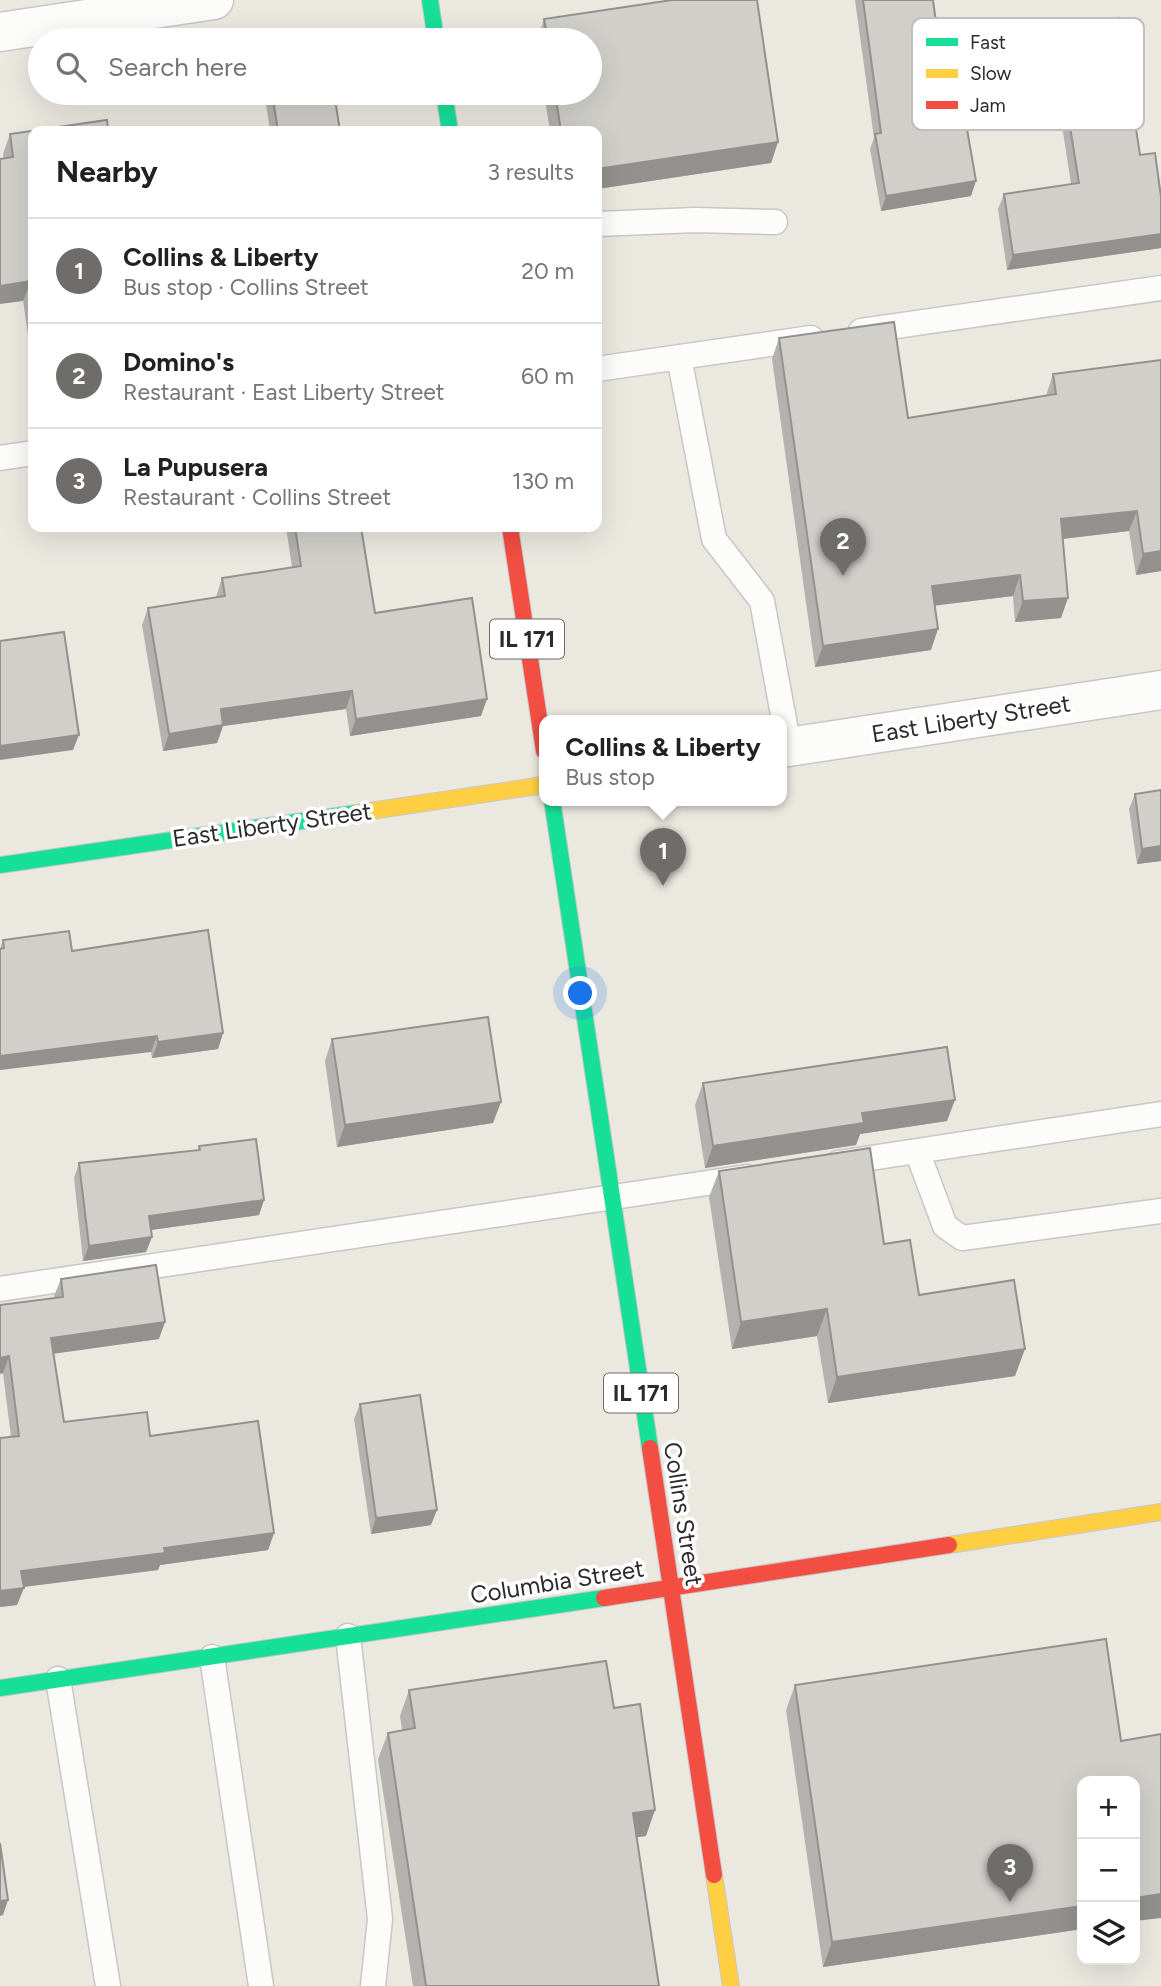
<!DOCTYPE html>
<html lang="en">
<head>
<meta charset="utf-8">
<style>
	:root { --surface:#fff; --page:#f2f2f2; --text:#202124; --muted:#757577; --line:#e0e0e0; --accent:#6e6d6a }
	body { margin:0; font-family:Figtree,sans-serif; background:var(--page); color:var(--text) }
	.controls { position:absolute; right:21px; bottom:21px; display:grid; overflow:hidden; border-radius:14px; box-shadow:0 7px 28px #0002 }
	.controls button { width:63px; height:63px; display:grid; place-items:center; padding:0; border:0; border-bottom:2px solid var(--line); background:var(--surface); color:var(--text); font:35px sans-serif }
	.you { position:absolute; left:581px; top:994px; width:24px; height:24px; margin:-18px; border:5px solid #fff; border-radius:50%; background:#1a73e8; box-shadow:0 0 0 10px #1a73e833 }
	.badge { display:grid; place-items:center; width:46px; height:46px; border-radius:50%; background:var(--accent); color:#fff; font-size:23px; font-weight:700 }
	.pin { position:absolute; translate:-50% -58px; filter:drop-shadow(0 2px 4px #0008) }
	.pin::after { content:''; position:absolute; top:37px; width:24px; height:21px; background:inherit; clip-path:polygon(0 0,100% 0,50% 100%) }
	.popup { position:absolute; left:539px; top:715px; width:248px; height:91px; box-sizing:border-box; display:grid; place-content:center; border-radius:14px; background:var(--surface); filter:drop-shadow(0 2px 5px #0005); font-size:23px; white-space:nowrap; color:var(--muted) }
	.popup b { font-size:26px; color:var(--text) }
	.popup::after { content:''; position:absolute; left:50%; top:100%; margin-left:-14px; border:14px solid transparent; border-top-color:var(--surface) }
	.list { margin:0; padding:0; list-style:none }
	h2 { display:flex; justify-content:space-between; align-items:center; height:91px; margin:0; padding:0 28px; font-size:30px }
	h2 small { font-size:23px; font-weight:400; color:var(--muted) }
	.list li { display:grid; grid-template-columns:46px 1fr auto; gap:21px; align-items:center; box-sizing:border-box; height:105px; padding:0 28px; border-top:2px solid var(--line) }
	.list b { display:block; font-size:26px; white-space:nowrap }
	.list p { margin:0; font-size:23px; white-space:nowrap; color:var(--muted) }
	.list em { font-size:23px; font-style:normal; color:var(--muted) }
	.icon { flex:none; width:38px; height:38px; fill:none; stroke:currentColor; stroke-width:2; stroke-linecap:round; stroke-linejoin:round }
	.map { position:relative; flex:none; width:1161px; height:1986px; overflow:hidden }
	.search { position:absolute; background:var(--surface); box-shadow:0 7px 28px #0002; left:28px; top:28px; width:574px; height:77px; display:flex; align-items:center; gap:18px; box-sizing:border-box; padding:0 24px; border-radius:38px; color:var(--muted); font-size:26px }
	.panel { position:absolute; background:var(--surface); box-shadow:0 7px 28px #0002; left:28px; top:126px; width:574px; height:406px; border-radius:14px }
	.map>svg:first-child { display:block }
	.lines { fill:none; stroke-linecap:round; stroke-linejoin:round }
	.lane-casing { stroke:#c8c6c6; stroke-width:27 }
	.street-casing { stroke:#c8c6c6; stroke-width:41 }
	.fast-casing { stroke:#c8c6c6; stroke-width:18 }
	.slow-casing { stroke:#c8c6c6; stroke-width:18 }
	.jam-casing { stroke:#c8c6c6; stroke-width:18 }
	.lane { stroke:#fcfcfa; stroke-width:24 }
	.street { stroke:#fcfcfa; stroke-width:38 }
	.fast { stroke:#16e098; stroke-width:16 }
	.slow { stroke:#ffcf43; stroke-width:16 }
	.jam { stroke:#f24e42; stroke-width:16 }
	.wall { fill:#b4b2ae }
	.shaded-wall { fill:#92918d }
	.building { fill:#d1cfca; stroke:#92918d; stroke-width:2 }
	.labels { text-anchor:middle; stroke-width:7; stroke-linejoin:round; paint-order:stroke }
	.shield { fill:#fff; stroke:#6b6b6b; stroke-width:2 }
	.shield-label { font-size:23px; font-weight:bold; fill:#2b2b2b }
	.street-label { font-size:24px; fill:#2b2b2b; stroke:#fff }
	.key { fill:#fff; stroke:#bfbfbf; stroke-width:2 }
	.key-label { font-size:19px; fill:#2b2b2b }
</style>
</head>
<body>
<div class="map">
<svg width="1161" height="1986" viewBox="0 0 1161 1986">
	<rect width="100%" height="100%" fill="#ebe8e0"/>
	<g class="lines">
		<defs>
			<path id="lane" d="M597 224 695 220 775 222
				M861 331 1161 288
				M679 357 714 539 762 601 789 747
				M597 369 811 338
				M0 458 33 453
				M917 1151 945 1226 962 1238 1161 1211
				M838 1163 1161 1114
				M0 1289 747 1177
				M348 1636 380 1919 373 1986
				M212 1657 261 1986
				M58 1679 108 1986"/>
			<path id="street" d="M0 32 214 0
				M782 748 1161 690"/>
			<path id="fast" d="M430 0 436 40
				M444 93 450 131
				M552 800 650 1448
				M0 865 357 813
				M0 1688 604 1598"/>
			<path id="slow" d="M357 813 544 785
				M949 1545 1161 1512
				M714 1875 731 1986"/>
			<path id="jam" d="M510 527 544 751
				M650 1448 714 1875
				M604 1598 949 1545"/>
		</defs>
		<use href="#lane" class="lane-casing"/>
		<use href="#street" class="street-casing"/>
		<use href="#fast" class="fast-casing"/>
		<use href="#slow" class="slow-casing"/>
		<use href="#jam" class="jam-casing"/>
		<use href="#lane" class="lane"/>
		<use href="#street" class="street"/>
		<use href="#fast" class="fast"/>
		<use href="#slow" class="slow"/>
		<use href="#jam" class="jam"/>
	</g>
	<path class="wall" d="M672 0H757L778 142 771 163 597 189V131H550L544 93H590V40H537L544 19Z
		M855 0H933L941 59 1033 43 1038 30 1140 155 1161 248 1007 270 998 209 1004 194 1071 184 1060 112 967 126 971 196 881 211 870 149 874 138Z
		M266 93H334L340 131H270L265 97Z
		M33 131V372L3 154 10 134Z
		M779 338 908 418 1046 396 1053 374 1161 360V571L1136 575 1129 531 1063 539 1061 618 1015 622 1013 596 935 605 931 650 815 667 772 359Z
		M286 527H361L375 613 481 716 350 736 346 709 223 726 217 743 163 751 142 625 148 608 216 597 222 578 292 567Z
		M1135 794 1161 861 1137 864 1129 809Z
		M3 940 72 951 223 1033 218 1049 152 1058 151 1052 0 949Z
		M332 1039 493 1123 337 1147 325 1061Z
		M703 1083 947 1121 860 1134 856 1145 705 1168 695 1105Z
		M199 1146 264 1200 259 1215 151 1230 152 1237 146 1252 83 1261 74 1178 79 1163 198 1150Z
		M719 1171 884 1244 919 1295 1015 1376 828 1403 817 1336 732 1349 709 1197Z
		M61 1279 159 1339 53 1353 64 1422 150 1436 274 1533 268 1550 160 1565 158 1570 23 1587 17 1605 0 1607V1438L11 1437 3 1373 0 1374V1305L55 1298 54 1296Z
		M360 1404 431 1525 371 1534 354 1419Z
		M795 1685 1121 1741 1082 1781V1929L823 1967 786 1710Z
		M409 1690 614 1708 646 1836 637 1837 659 1986H413L378 1759 388 1733 402 1730 400 1716Z"/>
	<path class="shaded-wall" d="M1065 96 1060 112 959 127 964 112Z
		M778 142 771 163 597 189V169Z
		M976 181 971 196 881 211 886 196Z
		M1161 234V248L1007 270 1013 255Z
		M31 281 23 301 0 304V286Z
		M1137 511 1129 531 1053 540 1061 519Z
		M1161 551V571L1136 575 1143 554Z
		M1020 575 1013 596 924 607 932 586Z
		M1068 598 1061 618 1015 622 1023 601Z
		M938 629 931 650 815 667 823 646Z
		M352 691 346 709 223 726 217 743 163 751 169 734 221 709Z
		M487 699 481 716 350 736 356 719Z
		M79 735 73 750 0 760V746Z
		M1161 846V861L1137 864 1142 849Z
		M223 1033 218 1049 152 1058 158 1042Z
		M157 1036 151 1052 0 1070V1056Z
		M955 1100 947 1121 860 1134 856 1145 705 1168 713 1146 862 1113Z
		M501 1102 493 1123 337 1147 345 1125Z
		M264 1200 259 1215 143 1231 149 1216Z
		M152 1237 146 1252 83 1261 89 1246Z
		M827 1309 817 1336 732 1349 741 1322Z
		M165 1322 159 1339 45 1355 51 1338Z
		M1025 1349 1015 1376 828 1403 837 1377Z
		M9 1356 3 1373 0 1374V1358Z
		M437 1510 431 1525 371 1534 376 1518Z
		M274 1533 268 1550 160 1565 158 1570 15 1588 21 1571 164 1548Z
		M24 1588 17 1605 0 1607V1591Z
		M655 1810 646 1836 623 1839 633 1813Z
		M1161 1894V1918L1135 1921V1898Z
		M8 1900 3 1915 0 1916V1901Z
		M1082 1906V1929L823 1967 832 1942Z"/>
	<path class="building" d="M672 0H757L778 142 597 169V131H561L555 93H590V40H548L544 19Z
		M863 0H933L941 59 1040 42 1038 30 1119 18 1140 155 1155 153 1161 197V234L1013 255 1004 194 1079 183 1065 96 964 112 976 181 886 196 875 134 881 133Z
		M272 93H334L340 131H278Z
		M107 120 108 131H33V300L31 281 0 286V159L13 157 10 134Z
		M894 322 908 418 1056 394 1053 374 1161 360V551L1143 554 1137 511 1061 519 1068 598 1023 601 1020 575 932 586 938 629 823 646 779 338Z
		M295 527H361L375 613 472 598 487 699 356 719 352 691 221 709 223 725 169 734 148 608 225 596 222 578 301 566Z
		M64 632 79 735 0 746V641Z
		M1161 790V846L1142 849 1135 794Z
		M208 930 223 1033 158 1042 157 1036 0 1056V949L4 948 3 940 69 931 72 951Z
		M488 1017 501 1102 345 1125 332 1039Z
		M947 1047 955 1100 862 1113 864 1123 713 1146 703 1083Z
		M256 1139 264 1200 149 1216 152 1237 89 1246 79 1163 200 1150 199 1146Z
		M870 1148 884 1244 910 1240 919 1295 1014 1280 1025 1349 837 1377 827 1309 741 1322 719 1171Z
		M156 1265 165 1322 51 1338 64 1422 147 1412 150 1436 258 1421 274 1533 164 1548 165 1553 21 1571 24 1588 0 1591V1438L19 1436 9 1356 0 1358V1305L63 1297 61 1279Z
		M420 1395 437 1510 376 1518 360 1404Z
		M1106 1639 1121 1741 1161 1734V1894L1135 1898V1781H1082V1906L832 1942 795 1685Z
		M606 1661 614 1708 640 1704 655 1810 633 1813 659 1986H426L388 1733 415 1728 409 1690Z
		M0 1843 8 1900 0 1901Z"/>
	<g class="labels">
		<g class="shield">
			<rect x="490" y="619.5" width="74" height="39" rx="5"/>
			<rect x="604" y="1373.5" width="74" height="39" rx="5"/>
		</g>
		<g class="shield-label">
			<text x="527" y="647">IL 171</text>
			<text x="641" y="1401">IL 171</text>
		</g>
		<g class="street-label">
			<text transform="translate(971 719) rotate(-9)" y="8">East Liberty Street</text>
			<text transform="translate(272 825) rotate(-8)" y="8">East Liberty Street</text>
			<text transform="translate(683 1514) rotate(81)" y="8">Collins Street</text>
			<text transform="translate(557 1582) rotate(-9)" y="8">Columbia Street</text>
		</g>
	</g>
	<rect x="912" y="18" width="232" height="112" rx="10" class="key"/>
	<rect x="926" y="38" width="32" height="8" fill="#16e098"/>
	<rect x="926" y="69" width="32" height="9" fill="#ffcf43"/>
	<rect x="926" y="101" width="32" height="8" fill="#f24e42"/>
	<g class="key-label">
		<text x="970" y="49">Fast</text>
		<text x="970" y="80">Slow</text>
		<text x="970" y="112">Jam</text>
	</g>
</svg>
<div class="controls">
<button>+</button>
<button>−</button>
<button><svg class="icon" aria-label="layers" viewBox="0 0 24 24"><path d="M12 4l9 5-9 5-9-5zM3 14l9 5 9-5"/></svg></button>
</div>
<div class="you"></div>
<div class="pin badge" style="left:663px;top:886px">1</div>
<div class="popup"><b>Collins &amp; Liberty</b>Bus stop</div>
<div class="pin badge" style="left:843px;top:576px">2</div>
<div class="pin badge" style="left:1010px;top:1902px">3</div>
<div class="search"><svg class="icon" aria-label="search" viewBox="0 0 24 24"><circle cx="10" cy="10" r="6"/><path d="M15 15l6 6"/></svg>Search here</div>
<section class="panel">
<h2>Nearby<small>3 results</small></h2>
<ul class="list">
<li><span class="badge">1</span><div><b>Collins &amp; Liberty</b><p>Bus stop · Collins Street</p></div><em>20 m</em></li>
<li><span class="badge">2</span><div><b>Domino's</b><p>Restaurant · East Liberty Street</p></div><em>60 m</em></li>
<li><span class="badge">3</span><div><b>La Pupusera</b><p>Restaurant · Collins Street</p></div><em>130 m</em></li>
</ul>
</section>
</div>
</body>
</html>
